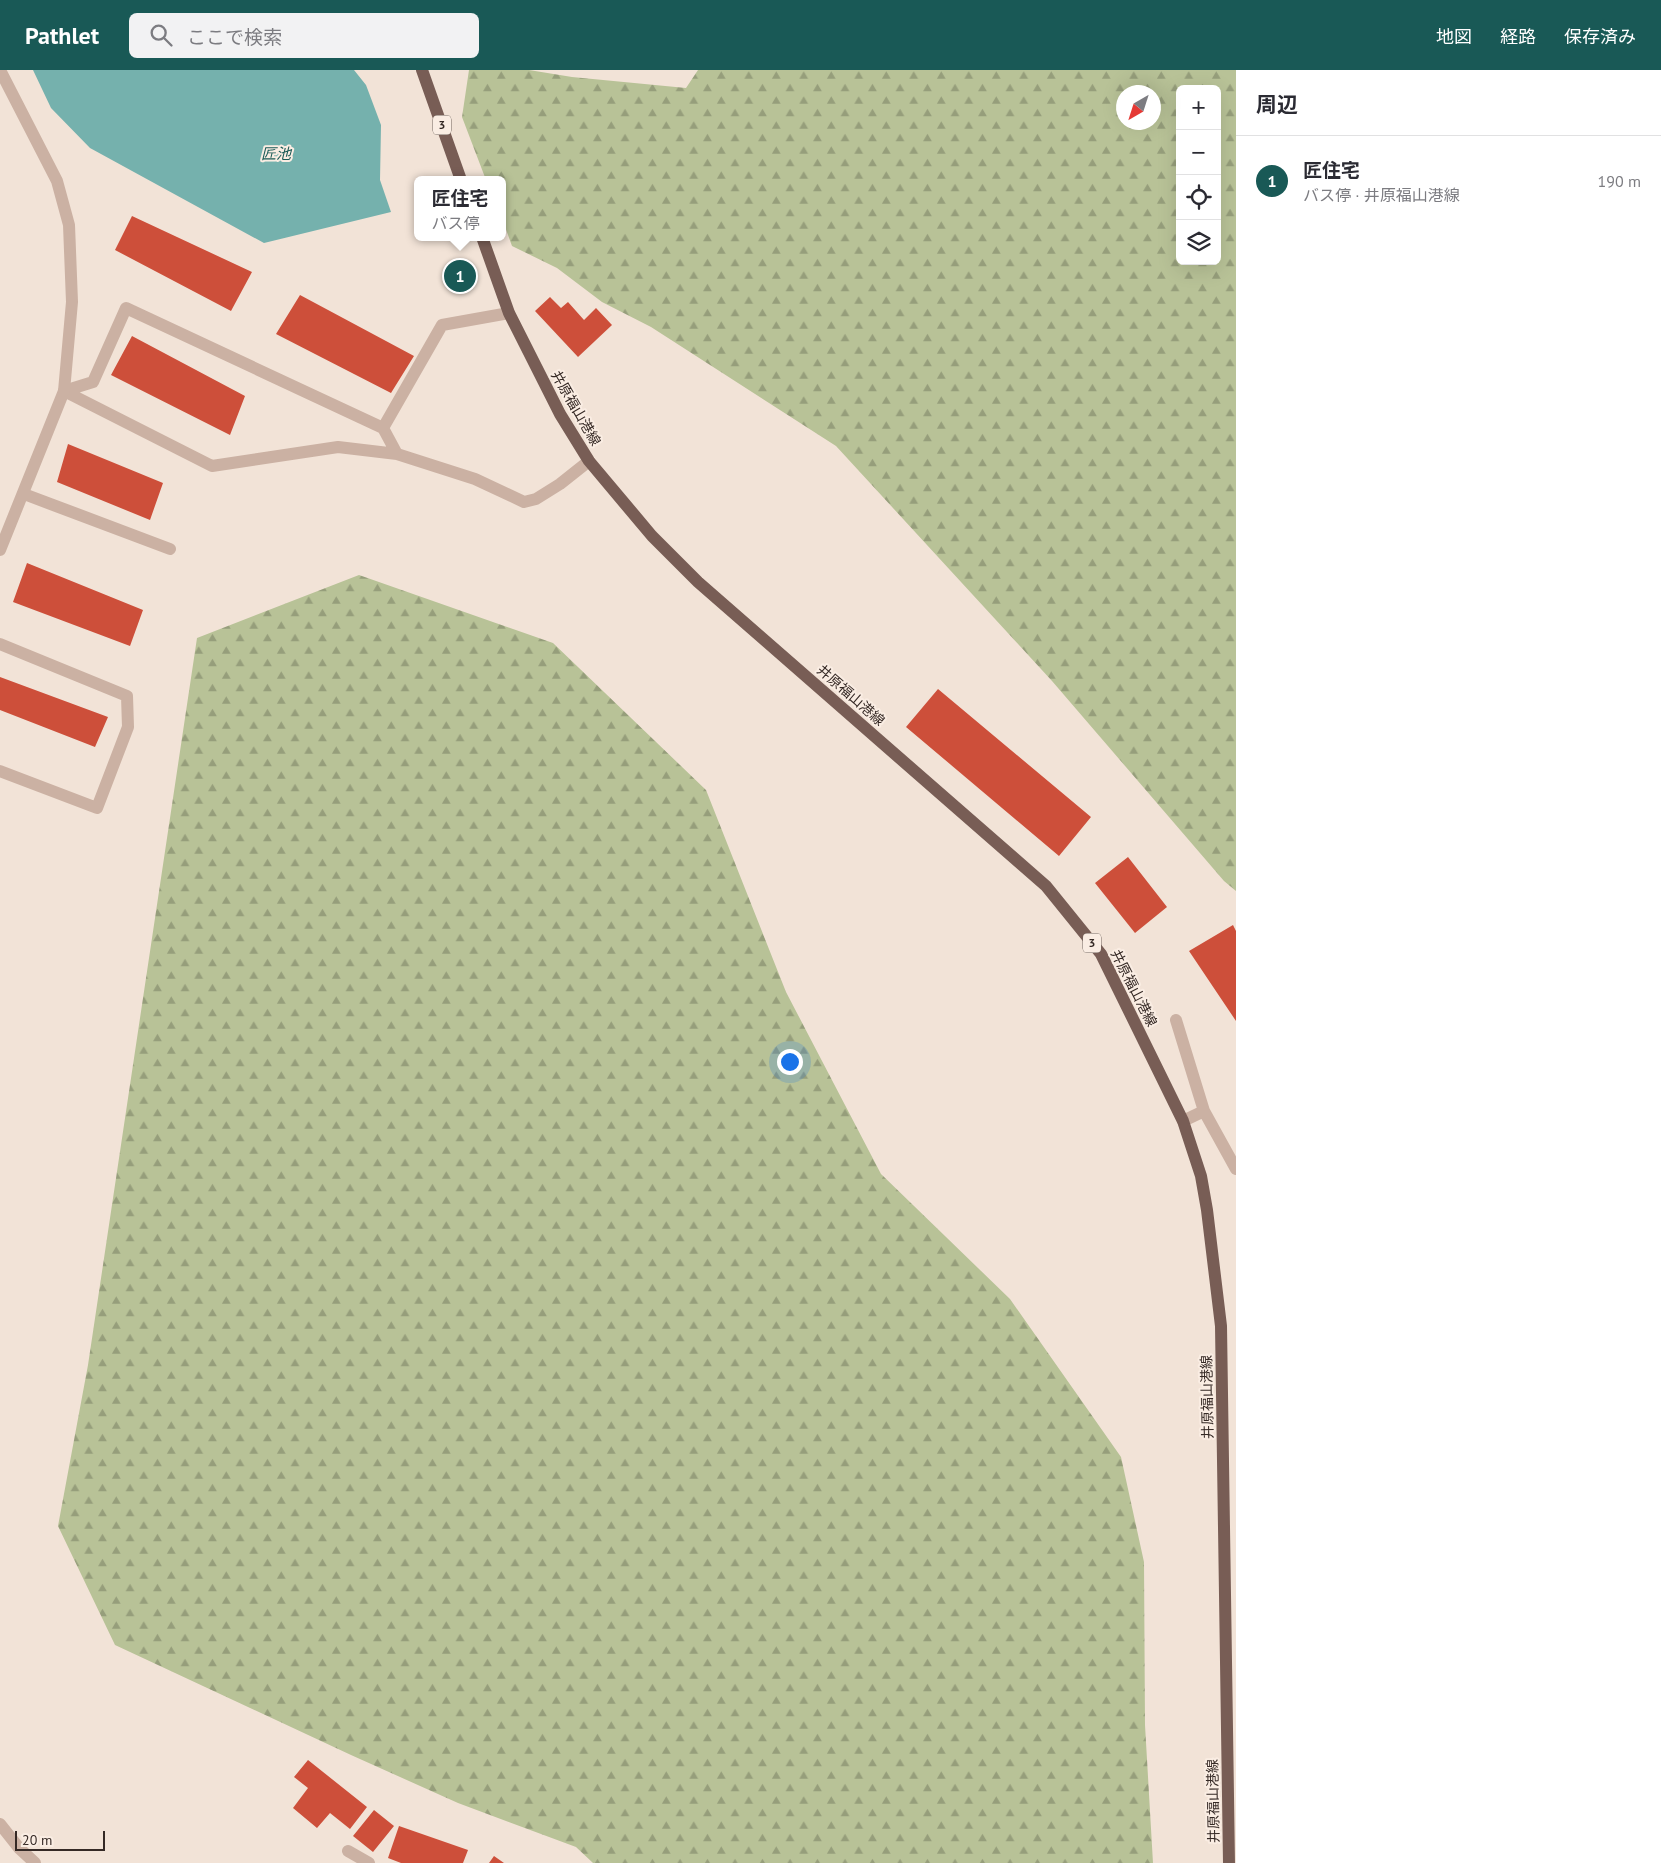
<!DOCTYPE html>
<html lang="ja">
<head>
<meta charset="utf-8">
<style>
	:root { --surface:#fff; --page:#f2f2f3; --text:#2b2b33; --muted:#7c7c81; --line:#e1e1e2; --accent:#195956 }
	body { margin:0; font-family:"PT Sans","Noto Sans JP",sans-serif; background:var(--page); color:var(--text) }
	.controls { position:absolute; right:15px; top:15px; display:grid; overflow:hidden; border-radius:8px; box-shadow:0 5px 20px #0002 }
	.controls button { width:45px; height:45px; display:grid; place-items:center; padding:0; border:0; border-bottom:1px solid var(--line); background:var(--surface); color:var(--text); font:25px sans-serif }
	.compass { position:absolute; left:1116px; top:15px; width:45px; height:45px; border-radius:50%; background:var(--surface); box-shadow:0 5px 20px #0002; rotate:219deg }
	.scale { position:absolute; left:15px; bottom:12px; width:90px; box-sizing:border-box; padding-left:5px; border:2px solid #352925; border-top:0; font-size:14px; line-height:18px; white-space:nowrap; color:#352925; -webkit-text-stroke:4px #faede3; paint-order:stroke }
	.you { position:absolute; left:789px; top:991px; width:18px; height:18px; margin:-12px; border:4px solid #fff; border-radius:50%; background:#1a73e8; box-shadow:0 0 0 8px #1a73e833 }
	.badge { display:grid; place-items:center; width:32px; height:32px; border-radius:50%; background:var(--accent); color:#fff; font-size:16px; font-weight:700 }
	.pin { position:absolute; translate:-50% -50%; border:2px solid #fff; box-shadow:0 1px 5px #0006 }
	.popup { position:absolute; left:414px; top:106px; width:92px; height:65px; box-sizing:border-box; display:grid; place-content:center; border-radius:8px; background:var(--surface); filter:drop-shadow(0 1px 4px #0005); font-size:16px; white-space:nowrap; color:var(--muted) }
	.popup b { font-size:19px; color:var(--text) }
	.popup::after { content:''; position:absolute; left:50%; top:100%; margin-left:-10px; border:10px solid transparent; border-top-color:var(--surface) }
	.list { margin:0; padding:0; list-style:none }
	h2 { display:flex; justify-content:space-between; align-items:center; height:65px; margin:0; padding:0 20px; font-size:21px }
	h2 small { font-size:16px; font-weight:400; color:var(--muted) }
	.list li { display:grid; grid-template-columns:32px 1fr auto; gap:15px; align-items:center; box-sizing:border-box; height:90px; padding:0 20px; border-top:1px solid var(--line) }
	.list b { display:block; font-size:19px; white-space:nowrap }
	.list p { margin:0; font-size:16px; white-space:nowrap; color:var(--muted) }
	.list em { font-size:16px; font-style:normal; color:var(--muted) }
	.icon { flex:none; width:28px; height:28px; fill:none; stroke:currentColor; stroke-width:2; stroke-linecap:round; stroke-linejoin:round }
	.map { position:relative; flex:none; width:1236px; height:1793px; overflow:hidden }
	header { display:flex; align-items:center; gap:30px; box-sizing:border-box; height:70px; padding:0 25px; background:var(--accent); color:#fff }
	header strong { font-size:24px }
	nav { display:flex; gap:28px; margin-inline-start:auto; font-size:18px }
	.search { width:350px; height:45px; background:var(--page); display:flex; align-items:center; gap:12px; box-sizing:border-box; padding:0 18px; border-radius:8px; color:var(--muted); font-size:19px }
	main { display:flex }
	aside { flex:1; background:var(--surface) }
	.map>svg:first-child { display:block }
	.forest { fill:url(#forest-firs); fill-rule:evenodd }
	.water { fill:#75b1ad }
	.building { fill:#cd4f3a }
	.lines { fill:none; stroke-linecap:round; stroke-linejoin:round }
	.lane { stroke:#cbb1a3; stroke-width:12 }
	.street { stroke:#cbb1a3; stroke-width:12 }
	.primary { stroke:#785d55; stroke-width:12 }
	.labels { text-anchor:middle; stroke-width:4; stroke-linejoin:round; paint-order:stroke }
	.shield { fill:#faede3; stroke:#70645e; stroke-width:1 }
	.shield-label { font-size:12px; font-weight:bold; fill:#352925 }
	.street-label { font-size:14px; fill:#352925; stroke:#faede3 }
	.water-label { font-size:15px; font-style:italic; fill:#195956; stroke:#faede3 }
</style>
</head>
<body>
<header>
<strong>Pathlet</strong>
<div class="search"><svg class="icon" aria-label="search" viewBox="0 0 24 24"><circle cx="10" cy="10" r="6"/><path d="M15 15l6 6"/></svg>ここで検索</div>
<nav><a>地図</a><a>経路</a><a>保存済み</a></nav>
</header>
<main>
<div class="map">
<svg width="1236" height="1793" viewBox="0 0 1236 1793">
	<defs>
		<pattern id="forest-firs" width="22" height="20" patternUnits="userSpaceOnUse" patternTransform="scale(1.25)"><rect width="22" height="20" fill="#b8c297"/><path d="M5 1l3.5 6h-7zM16 11l3.5 6h-7z" fill="#969e7b"/></pattern>
	</defs>
	<rect width="100%" height="100%" fill="#f2e3d7"/>
	<path class="forest" d="M469 0H529L572 7 686 18 698 0H1236V821L1224 811 1052 611 836 376 651 257 602 232 557 198 512 176 503 151 502 110H486L462 47ZM1180 19H1217V191H1180ZM1124 22H1154V52H1124Z
		M359 505 553 573 706 720 786 922 881 1104 1010 1229 1121 1387 1144 1492 1145 1655 1153 1793H593L576 1777 458 1733 351 1685 115 1575 58 1456 88 1295 197 568Z"/>
	<path class="water" d="M33 0H354L366 15 381 55 380 110 391 142 264 173 90 78 51 38Z"/>
	<path class="building" d="M132 146 252 202 231 241 115 180Z
		M300 225 414 286 391 323 276 264Z
		M550 227 561 238 568 232 584 250 596 238 612 255 578 287 535 241Z
		M132 266 245 326 230 365 111 305Z
		M68 374 163 413 150 450 57 412Z
		M27 493 143 540 130 576 13 532Z
		M0 607 108 647 95 677 0 640Z
		M938 619 1091 747 1059 786 906 657Z
		M1128 787 1167 837 1135 863 1095 813Z
		M1233 855 1236 861V951L1189 881Z
		M308 1690 367 1737 350 1759 330 1743 317 1758 293 1738 308 1718 294 1707Z
		M374 1740 394 1756 373 1782 353 1766Z
		M399 1756 468 1780 463 1793H401L388 1788Z
		M494 1786 504 1793H489Z"/>
	<g class="lines">
		<path class="lane" d="M64 321 212 396 338 377 397 384 475 409 524 432 536 429 560 414 589 391
			M383 358 442 255 509 243
			M24 424 170 479
			M0 480 64 321 93 312 126 238 383 358 397 384
			M0 574 127 626 128 657 97 738 0 701
			M1176 950 1204 1041 1183 1051
			M1204 1041 1236 1099
			M348 1781 369 1793"/>
		<path class="street" d="M0 0 57 111 69 155 72 232 64 321
			M0 1754 19 1778 35 1793"/>
		<path class="primary" d="M422 0 461 110
			M482 167 509 243 560 344 589 391 652 466 698 512 1046 816 1101 884 1183 1051 1201 1106 1207 1140 1221 1256 1229 1793"/>
	</g>
	<g class="labels">
		<g class="shield">
			<rect x="433" y="45.5" width="18" height="19" rx="4"/>
			<rect x="1083" y="863.5" width="18" height="19" rx="4"/>
		</g>
		<g class="shield-label">
			<text x="442" y="59">3</text>
			<text x="1092" y="877">3</text>
		</g>
		<g class="street-label">
			<text transform="translate(576 338) rotate(60)" y="5">井原福山港線</text>
			<text transform="translate(851 625) rotate(41)" y="5">井原福山港線</text>
			<text transform="translate(1134 918) rotate(63)" y="5">井原福山港線</text>
			<text transform="translate(1207 1327) rotate(-91)" y="5">井原福山港線</text>
			<text transform="translate(1213 1731) rotate(-91)" y="5">井原福山港線</text>
		</g>
		<g class="water-label">
			<text x="276" y="89">匠池</text>
		</g>
	</g>
</svg>
<div class="controls">
<button>+</button>
<button>−</button>
<button><svg class="icon" aria-label="locate" viewBox="0 0 24 24"><circle cx="12" cy="12" r="6"/><path d="M12 2v4M12 18v4M2 12h4M18 12h4"/></svg></button>
<button><svg class="icon" aria-label="layers" viewBox="0 0 24 24"><path d="M12 4l9 5-9 5-9-5zM3 14l9 5 9-5"/></svg></button>
</div>
<svg class="compass" viewBox="-18 -18 36 36"><path d="M0-13l5 13h-10z" fill="#e53935"/><path d="M0 13l5-13h-10z" fill="#7c7c81"/></svg>
<div class="scale">20 m</div>
<div class="you"></div>
<div class="pin badge" style="left:460px;top:206px">1</div>
<div class="popup"><b>匠住宅</b>バス停</div>
</div>
<aside>
<h2>周辺<small></small></h2>
<ul class="list">
<li><span class="badge">1</span><div><b>匠住宅</b><p>バス停 · 井原福山港線</p></div><em>190 m</em></li>
</ul>
</aside>
</main>
</body>
</html>
